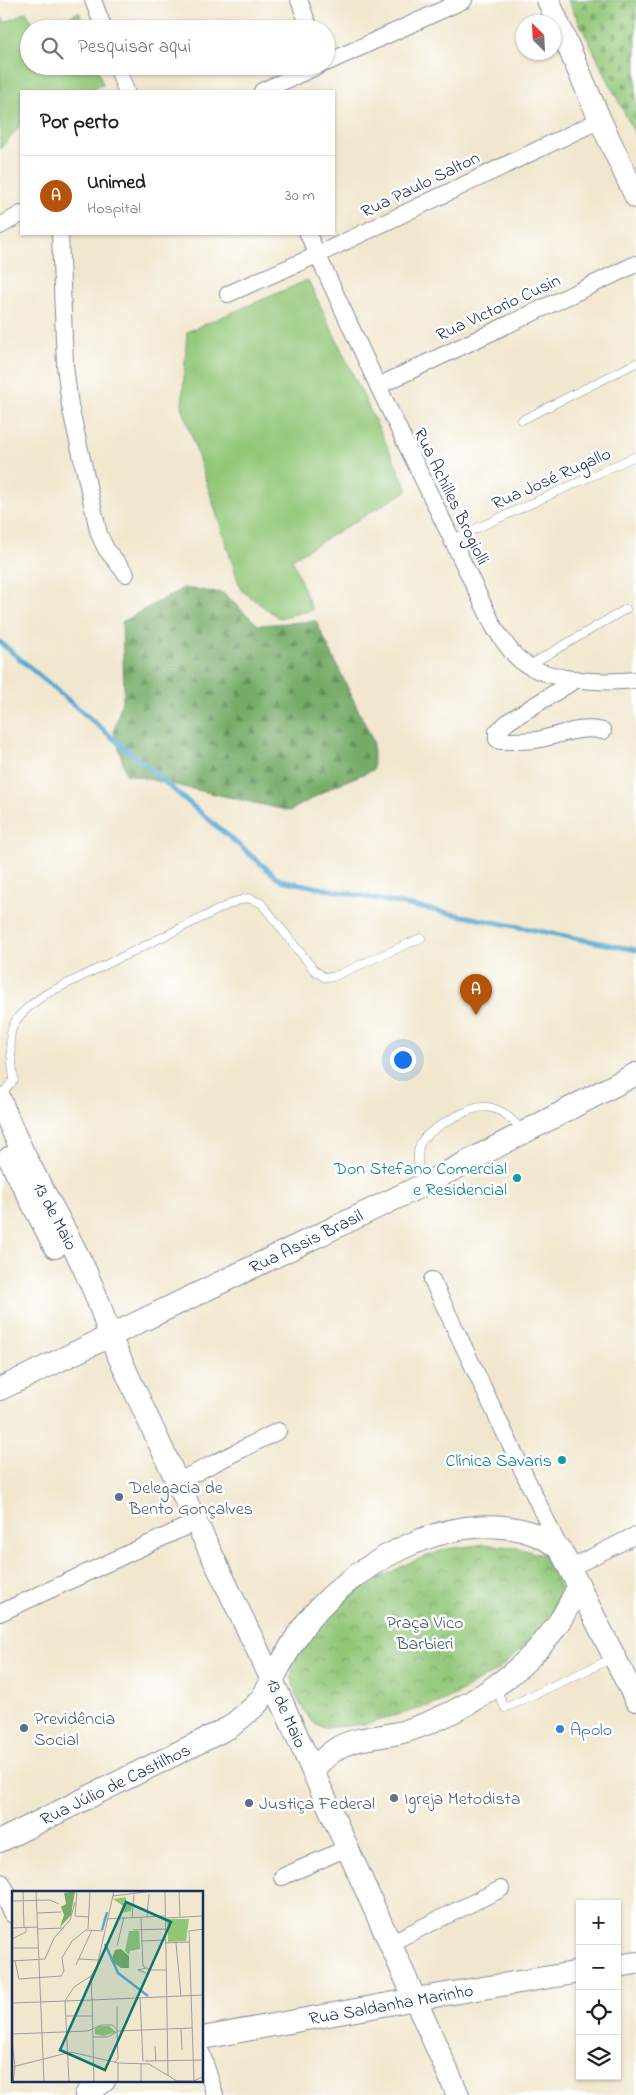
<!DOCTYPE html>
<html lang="pt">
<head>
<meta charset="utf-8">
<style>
	:root { --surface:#fff; --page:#f6f6f6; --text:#202124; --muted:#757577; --line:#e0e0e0; --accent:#b45309 }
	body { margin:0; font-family:"Indie Flower",sans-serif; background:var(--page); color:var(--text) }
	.controls { position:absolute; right:15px; bottom:15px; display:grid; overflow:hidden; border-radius:0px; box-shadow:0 1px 4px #0004 }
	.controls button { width:45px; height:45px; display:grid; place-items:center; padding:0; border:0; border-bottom:1px solid var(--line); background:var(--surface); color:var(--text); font:25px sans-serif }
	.compass { position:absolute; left:516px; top:15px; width:45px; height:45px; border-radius:50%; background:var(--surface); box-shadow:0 1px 4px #0004; rotate:336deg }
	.you { position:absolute; left:402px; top:1059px; width:18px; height:18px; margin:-12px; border:4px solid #fff; border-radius:50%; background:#1a73e8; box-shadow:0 0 0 8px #1a73e833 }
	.badge { display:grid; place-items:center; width:32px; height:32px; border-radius:50%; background:var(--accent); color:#fff; font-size:16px; font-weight:700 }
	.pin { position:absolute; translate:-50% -41px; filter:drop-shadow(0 1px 2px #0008) }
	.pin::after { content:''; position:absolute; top:26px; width:18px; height:15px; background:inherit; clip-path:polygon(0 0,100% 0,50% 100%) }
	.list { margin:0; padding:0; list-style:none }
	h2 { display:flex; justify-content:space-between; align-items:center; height:65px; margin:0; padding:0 20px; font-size:21px }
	h2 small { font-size:16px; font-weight:400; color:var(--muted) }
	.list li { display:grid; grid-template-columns:32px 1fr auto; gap:15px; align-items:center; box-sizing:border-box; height:80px; padding:0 20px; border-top:1px solid var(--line) }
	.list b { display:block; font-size:19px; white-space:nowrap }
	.list p { margin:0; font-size:16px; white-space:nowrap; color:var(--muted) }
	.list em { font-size:16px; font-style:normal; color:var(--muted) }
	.icon { flex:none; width:28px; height:28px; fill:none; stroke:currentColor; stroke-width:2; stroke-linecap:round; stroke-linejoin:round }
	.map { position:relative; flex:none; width:636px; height:2095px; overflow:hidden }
	.search { position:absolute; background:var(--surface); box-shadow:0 1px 4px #0004; left:20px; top:20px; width:315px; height:55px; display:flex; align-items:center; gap:12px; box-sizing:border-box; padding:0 18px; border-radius:28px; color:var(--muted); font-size:19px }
	.panel { position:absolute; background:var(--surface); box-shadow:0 1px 4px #0004; left:20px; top:90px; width:315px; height:145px; border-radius:0px }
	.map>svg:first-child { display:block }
	.grass { fill:#93c778; stroke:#577b6b }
	.forest { fill:url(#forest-firs); stroke:#486e63 }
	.cemetery { fill:url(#cemetery-stones); stroke:#577b6b }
	.park { fill:url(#park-crowns); stroke:#577b6b }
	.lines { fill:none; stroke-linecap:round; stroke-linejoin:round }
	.stream { stroke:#57a7d1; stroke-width:5 }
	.lane-casing { stroke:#868b96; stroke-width:9 }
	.street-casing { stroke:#868b96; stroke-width:18 }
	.secondary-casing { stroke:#868b96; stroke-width:24 }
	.lane { stroke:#fff; stroke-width:8 }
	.street { stroke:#fff; stroke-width:16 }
	.secondary { stroke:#fff; stroke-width:22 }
	.culture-dot { fill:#0f9aa8; stroke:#fff; stroke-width:2 }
	.service-dot { fill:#5c6f8a; stroke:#fff; stroke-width:2 }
	.shop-dot { fill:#3f7fe0; stroke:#fff; stroke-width:2 }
	.worship-dot { fill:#6b7280; stroke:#fff; stroke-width:2 }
	.labels { text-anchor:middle; stroke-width:5; stroke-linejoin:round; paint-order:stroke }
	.street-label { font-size:18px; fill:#1b2f5e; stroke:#fff }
	.culture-label { font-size:18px; fill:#0d838f; stroke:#fff; text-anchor:end }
	.service-label { font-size:18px; fill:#4e5e75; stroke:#fff; text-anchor:start }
	.park-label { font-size:18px; fill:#3f5d66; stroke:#fff }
	.shop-label { font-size:18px; fill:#366cbe; stroke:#fff; text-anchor:start }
	.worship-label { font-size:18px; fill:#5b616d; stroke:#fff; text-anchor:start }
	.inset-river { fill:none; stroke:#57a7d1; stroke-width:2.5 }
	.inset-road { fill:none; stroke:#9b9da1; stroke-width:1 }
	.view { fill:#0f766e; fill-opacity:0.15; stroke:#0f766e; stroke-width:2.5 }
	.inset-edge { fill:none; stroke:#1b2f5e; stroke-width:2.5 }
</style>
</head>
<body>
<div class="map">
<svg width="636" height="2095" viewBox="0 0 636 2095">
	<defs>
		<pattern id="forest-firs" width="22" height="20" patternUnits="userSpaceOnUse" patternTransform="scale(1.25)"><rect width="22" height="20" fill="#76ac68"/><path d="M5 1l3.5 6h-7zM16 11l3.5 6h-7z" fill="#608c59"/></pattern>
		<pattern id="cemetery-stones" width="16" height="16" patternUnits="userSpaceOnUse" patternTransform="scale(1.25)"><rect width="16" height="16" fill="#93c778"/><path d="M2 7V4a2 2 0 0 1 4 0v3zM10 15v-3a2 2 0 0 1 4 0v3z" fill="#77a266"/></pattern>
		<pattern id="park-crowns" width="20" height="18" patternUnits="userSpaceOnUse" patternTransform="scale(1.25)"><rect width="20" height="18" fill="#93c778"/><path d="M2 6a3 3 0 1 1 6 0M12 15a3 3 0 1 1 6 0" fill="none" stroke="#77a266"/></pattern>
	</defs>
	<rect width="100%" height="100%" fill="#fff"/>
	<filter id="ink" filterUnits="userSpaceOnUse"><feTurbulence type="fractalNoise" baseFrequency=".02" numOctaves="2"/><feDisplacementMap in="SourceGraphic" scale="10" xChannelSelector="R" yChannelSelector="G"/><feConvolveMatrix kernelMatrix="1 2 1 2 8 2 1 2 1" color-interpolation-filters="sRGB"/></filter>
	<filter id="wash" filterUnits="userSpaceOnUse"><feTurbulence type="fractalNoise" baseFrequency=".0096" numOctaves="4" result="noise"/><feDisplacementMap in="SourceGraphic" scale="20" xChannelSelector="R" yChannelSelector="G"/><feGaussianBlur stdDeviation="1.12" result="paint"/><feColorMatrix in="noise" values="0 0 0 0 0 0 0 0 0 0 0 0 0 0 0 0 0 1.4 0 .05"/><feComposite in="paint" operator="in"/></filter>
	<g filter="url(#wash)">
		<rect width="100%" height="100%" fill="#f1e7ce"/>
		<path class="grass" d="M26 12 37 29H29V66H97L103 85 86 91H21V125L0 149V13L5 23Z
			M79 12 85 29H45Z
			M308 280 408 490 292 559 312 610 279 618 241 590 182 406 187 332Z"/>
		<path class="forest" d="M183 588 223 593 258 625 316 621 373 741V770L334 786 290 811 126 774 114 731 124 693 122 622Z"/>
		<path class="cemetery" d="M568 0H636V136Z"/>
		<path class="park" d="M485 1544 518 1548 545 1556 561 1589 553 1611 522 1648 499 1669 457 1694 438 1703 366 1724 324 1728 311 1721 297 1698 291 1676 294 1661 318 1625 331 1611 366 1585 409 1563 446 1549Z"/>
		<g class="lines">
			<path class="stream" d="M0 642 280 880 636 950"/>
		</g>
	</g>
	<g filter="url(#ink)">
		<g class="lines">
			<defs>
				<path id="lane" d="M522 420 636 363
					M451 540 636 456
					M528 666 626 609
					M0 1096 14 1080C9 1031 2 1024 46 994L234 902 248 898 261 903 314 970 324 977H333L421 938
					M422 1183C420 1171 415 1156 420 1144 426 1130 472 1105 487 1107 502 1109 512 1119 522 1130
					M496 1689 505 1708 613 1658"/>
				<path id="street" d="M93 0 104 29
					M299 0 310 29
					M326 63 464 0
					M117 66 126 91
					M262 91 318 66
					M0 226 21 214
					M60 234 65 365 70 406 99 534 106 549 126 574
					M308 234 378 386 495 629C504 641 514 659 529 666 557 682 605 683 636 680
					M228 294 317 255 600 120
					M378 386 636 264
					M577 679 509 721 497 732V739L500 741C512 741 523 741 536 740 558 736 580 725 603 731
					M432 1280 559 1547
					M177 1482 278 1431
					M570 1568 636 1535
					M0 1613 196 1522
					M282 1877 347 1848
					M390 1943 501 1889
					M202 2054 215 2095"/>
				<path id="secondary" d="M548 0 600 120 636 197
					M0 1099C29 1181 87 1251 109 1335L196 1522 272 1680 458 2095
					M9 1158 55 1247
					M0 1389 423 1185 636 1074
					M313 1770C321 1761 329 1753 339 1747 359 1736 384 1738 406 1731 465 1712 524 1674 559 1622 567 1610 573 1597 579 1585
					M0 1841 230 1727 255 1706 262 1698C278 1671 291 1641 311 1617 361 1558 465 1502 541 1537 548 1540 554 1545 560 1549L636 1700
					M0 1885 14 1912
					M617 1966 636 1963
					M202 2038 416 1999 580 1972
					M86 2095 104 2081"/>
			</defs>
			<use href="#lane" class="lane-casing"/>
			<use href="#street" class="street-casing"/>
			<use href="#secondary" class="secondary-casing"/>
			<use href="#lane" class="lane"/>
			<use href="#street" class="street"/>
			<use href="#secondary" class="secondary"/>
		</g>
	</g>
	<g class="culture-dot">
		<circle cx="517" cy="1178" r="5"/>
		<circle cx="562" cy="1460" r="5"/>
	</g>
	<g class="service-dot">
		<circle cx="119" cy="1497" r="5"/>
		<circle cx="24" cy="1728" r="5"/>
		<circle cx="249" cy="1803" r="5"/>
	</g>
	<circle class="shop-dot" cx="560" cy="1729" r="5"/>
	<circle class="worship-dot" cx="394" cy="1798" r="5"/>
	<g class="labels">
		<g class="street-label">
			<text transform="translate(420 184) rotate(-26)" y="6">Rua Paulo Salton</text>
			<text transform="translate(498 307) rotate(-25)" y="6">Rua VIctorio Cusin</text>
			<text transform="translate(551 478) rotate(-24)" y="6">Rua José Rugallo</text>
			<text transform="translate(452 496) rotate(64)" y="6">Rua Achilles Brogiolli</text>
			<text transform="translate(56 1216) rotate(62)" y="6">13 de Maio</text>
			<text transform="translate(306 1241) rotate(-26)" y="6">Rua Assis Brasil</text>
			<text transform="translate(287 1713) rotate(66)" y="6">13 de Maio</text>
			<text transform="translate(115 1784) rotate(-26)" y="6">Rua Júlio de Castilhos</text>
			<text transform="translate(391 2004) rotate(-10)" y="6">Rua Saldanha Marinho</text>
		</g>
		<g class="culture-label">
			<text x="507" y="1174">Don Stefano Comercial<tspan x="507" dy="21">e Residencial</tspan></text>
			<text x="552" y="1466">Clínica Savaris</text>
		</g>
		<g class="service-label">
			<text x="129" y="1493">Delegacia de<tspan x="129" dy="21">Bento Gonçalves</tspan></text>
			<text x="34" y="1724">Previdência<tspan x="34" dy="21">Social</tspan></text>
			<text x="259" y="1809">Justiça Federal</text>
		</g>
		<g class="park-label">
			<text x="425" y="1628">Praça Vico<tspan x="425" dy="21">Barbieri</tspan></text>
		</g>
		<g class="shop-label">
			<text x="570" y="1735">Apolo</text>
		</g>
		<g class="worship-label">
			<text x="404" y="1804">Igreja Metodista</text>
		</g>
	</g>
	<g transform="translate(12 1891)">
		<rect width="191" height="191" fill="#f1e7ce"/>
		<path d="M114 6V12L120 14 119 20 109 22 111 15 101 8ZM117 40H127L128 58 118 60 117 64 113 60Z" fill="#93c778"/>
		<path d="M63 0 59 24 48 36 52 24 49 16 54 13 52 2ZM109 58 117 65V77H109L99 70 103 59Z" fill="#76ac68"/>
		<path d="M155 28H177L174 50 156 51Z" fill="#93c778"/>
		<path d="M87 135H97L104 141 92 145 83 143V138Z" fill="#93c778"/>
		<path class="inset-river" d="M90 39 95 21M93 53 106 82 136 105"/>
		<path class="inset-road" d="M11 0 12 37M24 0 32 191M65 0 63 25 77 26M153 0 156 185M167 0 168 26M101 5 141 0M0 10 38 9 47 13M25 22 49 21M120 26 122 4M129 26 131 75 138 79H154M135 26 137 3M153 27 192 25M93 28 153 25M0 37 26 36M26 38 52 37M76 38 78 0M121 39 153 38M0 48 14 41V36M129 50 153 49M153 52 177 51M164 52 169 105M105 55 112 26M0 57H26M66 68 86 69M0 70 33 68 42 47 58 29 63 11M3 70 7 88 49 85 52 80 50 67 60 50 74 39 91 40M64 74 80 39M134 77 126 79 134 82M80 107 82 191M128 107 131 170M80 109 192 104M80 109 79 85 85 75 102 0M0 112 80 109M105 115V138M54 125H80M169 137 170 159M105 140 180 137M0 143 76 140 89 134H100L105 138 106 168 103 171M81 146H96L105 141M0 149 3 176M143 155 144 170M133 170 192 169M106 172V191M0 176 59 161 106 172 137 173 165 190H182L192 185M1 191 3 176M57 191 53 110 62 96 79 85M129 191V173M182 191 177 40 192 38"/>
		<path class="view" d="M114 11 159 31 93 179 48 159Z"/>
		<rect width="191" height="191" class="inset-edge"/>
	</g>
</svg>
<div class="controls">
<button>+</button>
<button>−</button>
<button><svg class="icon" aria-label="locate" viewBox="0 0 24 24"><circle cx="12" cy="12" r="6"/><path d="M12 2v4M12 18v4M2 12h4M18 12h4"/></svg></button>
<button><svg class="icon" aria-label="layers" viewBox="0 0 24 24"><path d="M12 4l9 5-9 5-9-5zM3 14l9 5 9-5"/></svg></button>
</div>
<svg class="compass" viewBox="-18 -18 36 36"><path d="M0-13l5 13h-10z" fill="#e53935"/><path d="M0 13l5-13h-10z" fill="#757577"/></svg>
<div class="you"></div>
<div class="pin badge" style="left:476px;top:1015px">A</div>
<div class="search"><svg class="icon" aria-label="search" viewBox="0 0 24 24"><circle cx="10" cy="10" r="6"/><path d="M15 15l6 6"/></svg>Pesquisar aqui</div>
<section class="panel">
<h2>Por perto<small></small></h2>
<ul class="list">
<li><span class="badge">A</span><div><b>Unimed</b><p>Hospital</p></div><em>30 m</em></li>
</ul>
</section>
</div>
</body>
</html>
